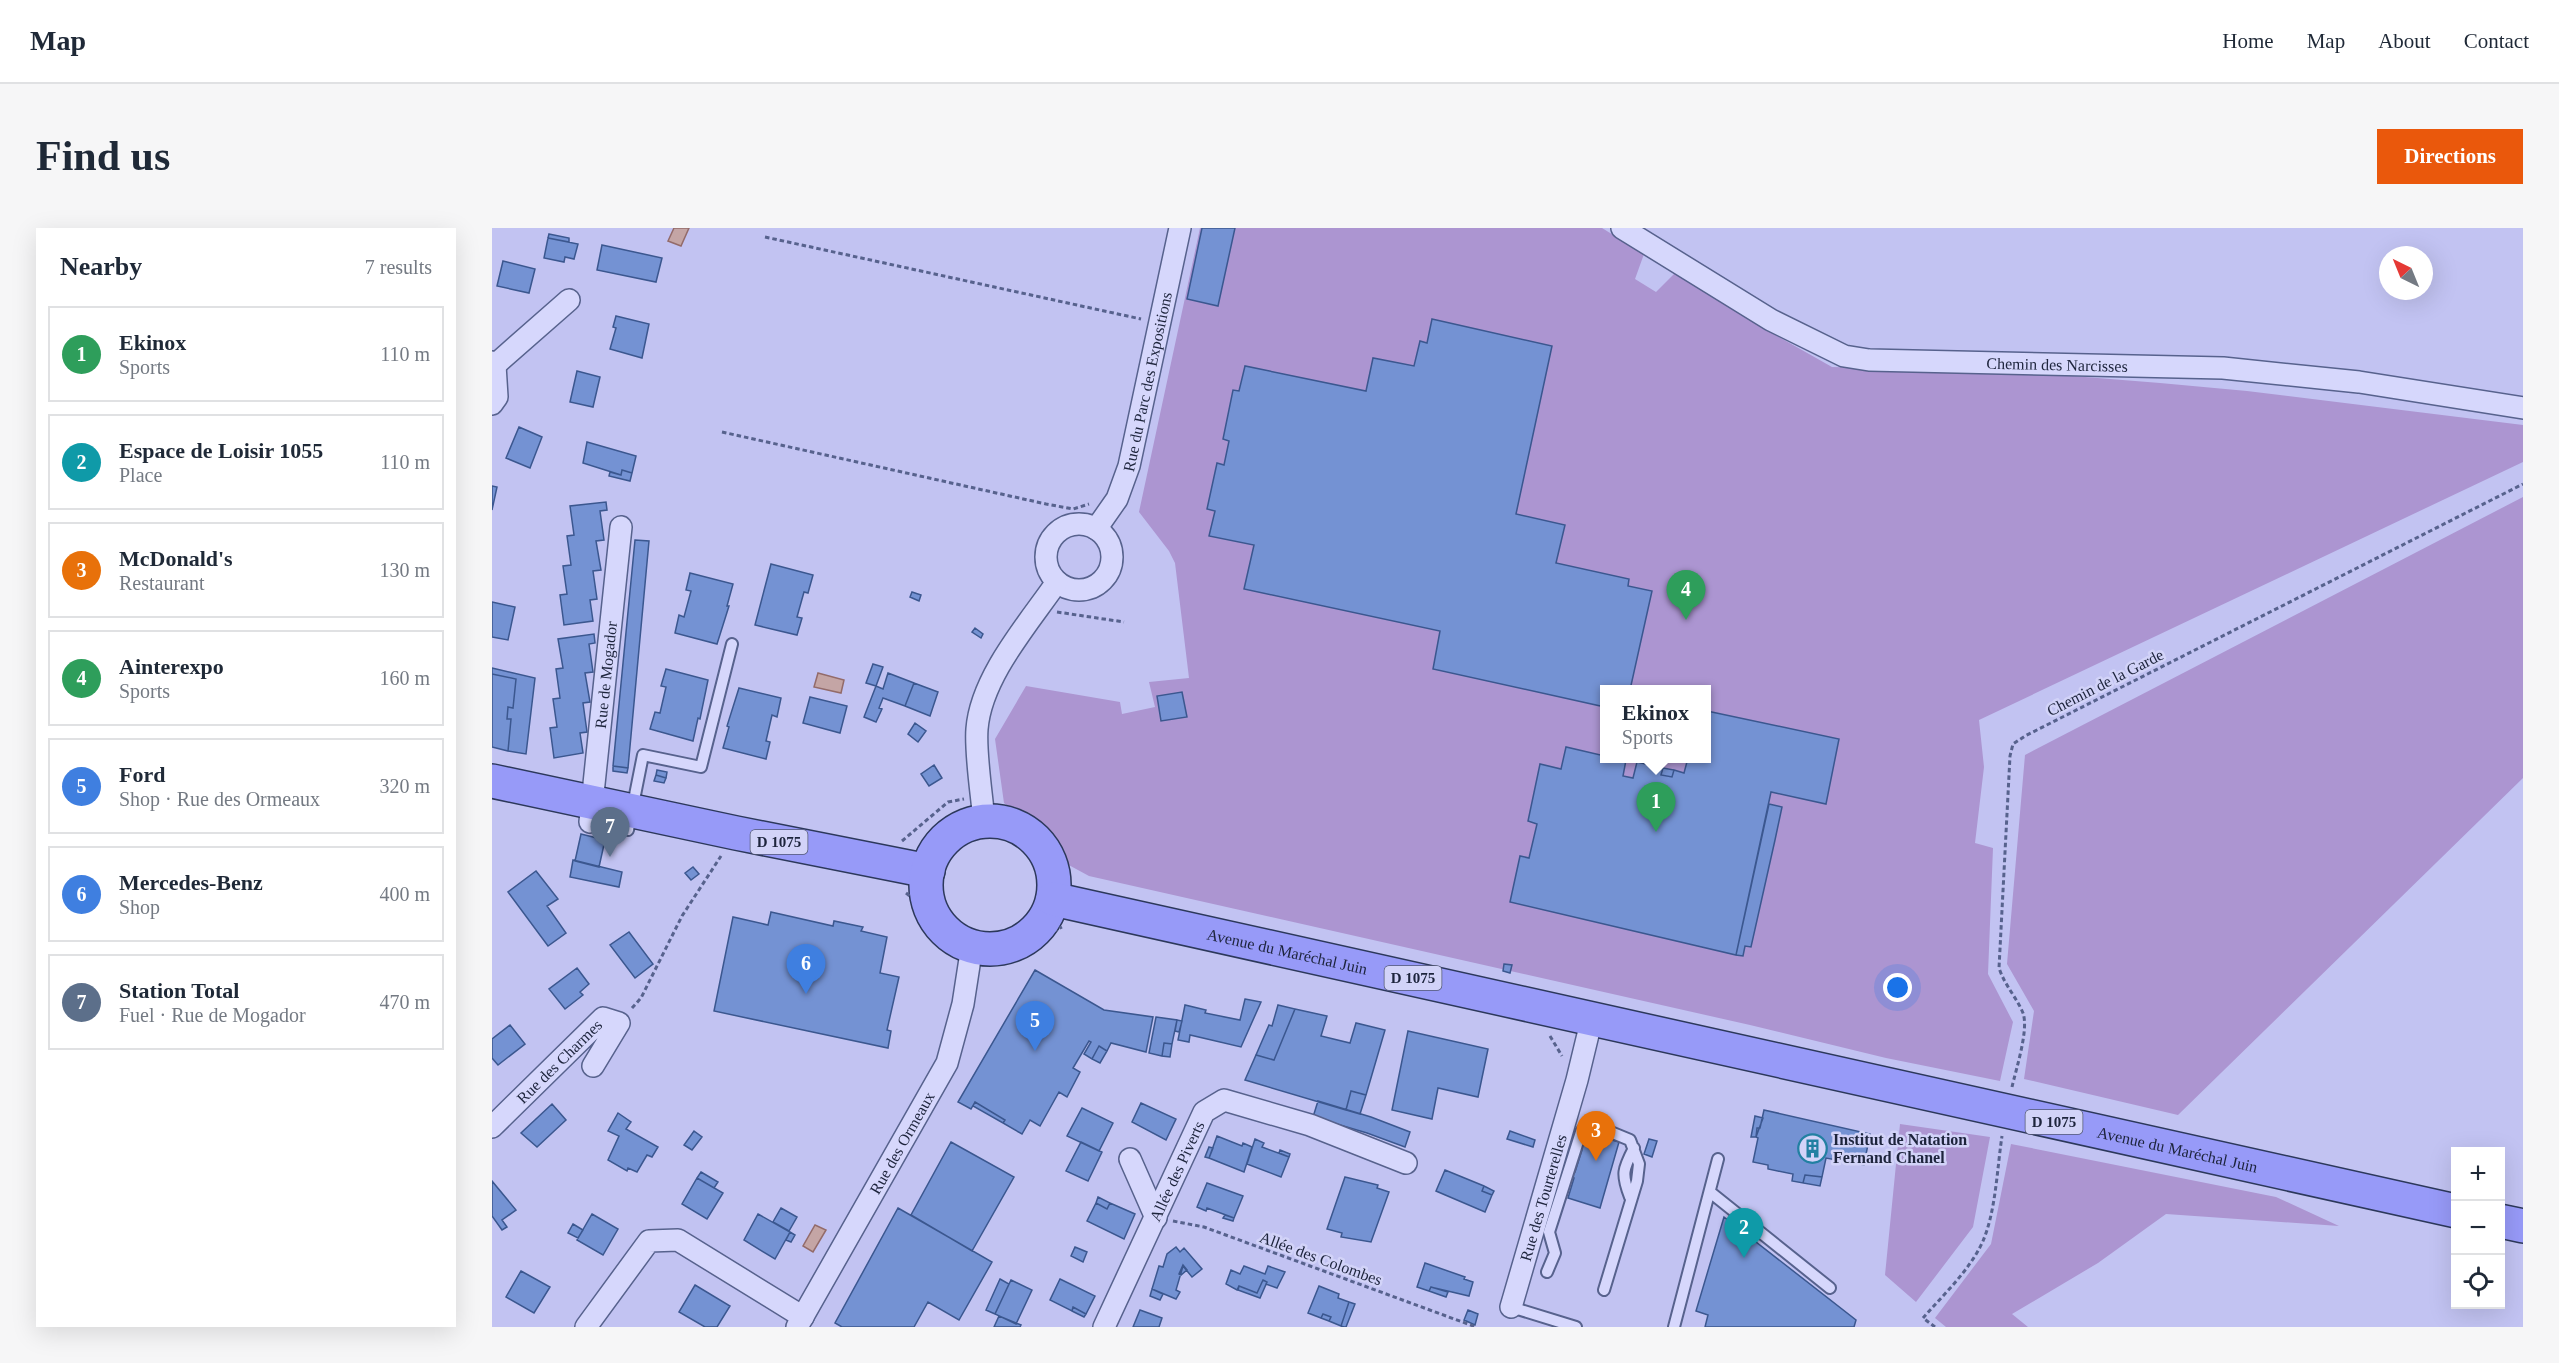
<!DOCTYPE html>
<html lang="en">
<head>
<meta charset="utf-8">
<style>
	:root { --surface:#fff; --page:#f6f6f7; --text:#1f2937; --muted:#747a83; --line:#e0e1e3; --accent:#ea580c }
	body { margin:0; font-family:"Times New Roman",serif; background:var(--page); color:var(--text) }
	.controls { position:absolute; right:18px; bottom:18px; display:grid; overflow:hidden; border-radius:0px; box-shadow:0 6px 24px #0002 }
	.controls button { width:54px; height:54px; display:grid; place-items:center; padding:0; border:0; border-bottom:2px solid var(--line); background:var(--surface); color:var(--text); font:30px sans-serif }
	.compass { position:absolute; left:1887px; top:18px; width:54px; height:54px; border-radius:50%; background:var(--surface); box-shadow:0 6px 24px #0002; rotate:317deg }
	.you { position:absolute; left:1406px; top:760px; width:21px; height:21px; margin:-15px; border:4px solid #fff; border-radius:50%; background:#1a73e8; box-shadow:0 0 0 9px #1a73e833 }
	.badge { display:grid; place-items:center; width:39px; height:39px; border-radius:50%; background:var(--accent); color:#fff; font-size:20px; font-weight:700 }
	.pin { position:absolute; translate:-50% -50px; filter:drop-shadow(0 2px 3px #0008) }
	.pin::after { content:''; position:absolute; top:32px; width:21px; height:18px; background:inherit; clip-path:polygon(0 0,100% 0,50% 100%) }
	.popup { position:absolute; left:1108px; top:457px; width:111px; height:78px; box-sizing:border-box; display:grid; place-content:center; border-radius:0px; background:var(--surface); filter:drop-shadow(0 2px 4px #0005); font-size:20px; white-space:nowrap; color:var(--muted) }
	.popup b { font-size:22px; color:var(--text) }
	.popup::after { content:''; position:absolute; left:50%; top:100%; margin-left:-12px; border:12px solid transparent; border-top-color:var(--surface) }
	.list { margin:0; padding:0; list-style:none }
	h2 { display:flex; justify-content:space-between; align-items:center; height:78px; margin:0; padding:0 24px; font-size:26px }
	h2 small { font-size:20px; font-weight:400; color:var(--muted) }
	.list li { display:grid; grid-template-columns:39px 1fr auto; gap:18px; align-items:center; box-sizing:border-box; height:96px; margin:0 12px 12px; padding:0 12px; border:2px solid var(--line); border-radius:0px }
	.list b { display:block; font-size:22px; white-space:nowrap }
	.list p { margin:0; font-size:20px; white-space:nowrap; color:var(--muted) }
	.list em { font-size:20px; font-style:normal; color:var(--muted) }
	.icon { flex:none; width:33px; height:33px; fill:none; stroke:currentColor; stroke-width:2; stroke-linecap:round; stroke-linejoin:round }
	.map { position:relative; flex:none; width:2031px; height:1099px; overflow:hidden; border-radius:0px }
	header { display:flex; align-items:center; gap:36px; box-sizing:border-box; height:84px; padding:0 30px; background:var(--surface); border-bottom:2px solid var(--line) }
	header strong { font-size:28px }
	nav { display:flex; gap:33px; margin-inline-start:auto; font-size:21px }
	.intro { display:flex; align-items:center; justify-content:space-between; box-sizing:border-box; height:144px; padding:0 36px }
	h1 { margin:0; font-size:42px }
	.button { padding:15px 27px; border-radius:0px; background:var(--accent); color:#fff; font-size:21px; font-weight:700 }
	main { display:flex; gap:36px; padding:0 36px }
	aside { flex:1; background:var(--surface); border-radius:0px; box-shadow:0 6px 24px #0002 }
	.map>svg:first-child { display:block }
	.green { fill:#ac95d1; fill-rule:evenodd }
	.water { fill:#c4a5a5; stroke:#936b6a; stroke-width:1.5 }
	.building { fill:#7492d3; stroke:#3b578f; stroke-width:1.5 }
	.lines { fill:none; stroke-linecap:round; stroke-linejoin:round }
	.service-casing { stroke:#57628d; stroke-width:14 }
	.minor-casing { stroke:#57628d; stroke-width:24 }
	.primary-casing { stroke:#2c385b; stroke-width:36 }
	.path { stroke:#57628d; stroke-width:3; stroke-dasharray:4.5 3; stroke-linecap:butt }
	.service { stroke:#d6d7fc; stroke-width:10 }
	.minor { stroke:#d6d7fc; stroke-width:21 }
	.primary { stroke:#979af8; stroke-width:33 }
	.labels { text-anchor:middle; stroke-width:5; stroke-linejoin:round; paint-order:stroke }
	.shield { fill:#d2d3f8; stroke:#535874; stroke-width:1.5 }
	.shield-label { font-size:15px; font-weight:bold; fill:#1d243c }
	.street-label { font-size:16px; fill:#1d243c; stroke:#d2d3f8 }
	.poi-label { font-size:16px; font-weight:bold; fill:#1d243c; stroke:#d2d3f8; text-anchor:start }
</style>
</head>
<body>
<header>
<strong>Map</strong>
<nav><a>Home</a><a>Map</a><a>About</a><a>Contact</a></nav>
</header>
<div class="intro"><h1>Find us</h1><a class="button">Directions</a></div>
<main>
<aside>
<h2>Nearby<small>7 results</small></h2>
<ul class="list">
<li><span class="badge" style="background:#2e9e5b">1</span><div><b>Ekinox</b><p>Sports</p></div><em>110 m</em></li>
<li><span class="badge" style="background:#0f9aa8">2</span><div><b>Espace de Loisir 1055</b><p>Place</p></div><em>110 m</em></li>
<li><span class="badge" style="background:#e8710a">3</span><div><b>McDonald's</b><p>Restaurant</p></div><em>130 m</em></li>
<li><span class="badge" style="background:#2e9e5b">4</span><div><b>Ainterexpo</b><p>Sports</p></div><em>160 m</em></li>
<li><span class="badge" style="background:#3f7fe0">5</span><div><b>Ford</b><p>Shop · Rue des Ormeaux</p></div><em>320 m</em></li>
<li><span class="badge" style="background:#3f7fe0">6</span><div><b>Mercedes-Benz</b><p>Shop</p></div><em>400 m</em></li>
<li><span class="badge" style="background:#5c6f8a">7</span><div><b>Station Total</b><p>Fuel · Rue de Mogador</p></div><em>470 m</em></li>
</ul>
</aside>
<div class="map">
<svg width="2031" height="1099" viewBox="0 0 2031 1099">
	<rect width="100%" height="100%" fill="#c2c3f2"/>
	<path class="green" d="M708 0H1110L1152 26 1143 51 1164 64 1183 45 1269 99 1340 139 1529 144 1668 155 1755 163 2031 197V234L1487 492 1492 539 1483 615 1501 620 1496 746 1521 794 1508 853 1394 830 1258 797 597 648 573 635 535 594 512 575 503 511 534 458 628 474 630 486 663 479 657 454 697 450 683 335 677 323 647 284ZM1113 462H1215V530H1113Z
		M2031 269V550L1686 887 1532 851 1542 783 1515 736 1533 527Z
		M1408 896 1498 909 1481 999 1424 1074 1393 1047Z
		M1519 916 1784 969 1847 998 1674 986 1606 1035 1520 1086 1536 1099H1454L1443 1090 1499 1016Z"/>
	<path class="water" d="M182 0H197L189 18 176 13Z
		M326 445 352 452 349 465 322 459Z
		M323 997 334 1002 321 1024 311 1018Z"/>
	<path class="building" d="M710 0H743L726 78 695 71Z
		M57 6 77 10V14L56 10Z
		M56 10 86 16 82 31 73 29 72 34 52 30Z
		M110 17 170 30 164 54 105 42Z
		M11 33 43 41 37 65 5 58Z
		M124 88 157 96 150 130 118 121 124 100 121 99Z
		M940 91 1060 118 1024 286 1073 297 1064 335 1137 351 1136 358 1160 363 1138 462H1113V479L941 441 948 403 752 361 762 317 717 308 723 283 715 281 725 235 732 237 737 213 731 211 741 162 747 163 753 138 874 163 881 130 922 138 928 113 935 115Z
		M85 143 108 149 101 179 78 174Z
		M27 199 50 209 38 240 14 230Z
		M95 214 144 228 140 245 130 242 129 247 91 235Z
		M130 242 140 245 138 253 117 248 118 244 129 247Z
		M0 258 5 259 0 282Z
		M114 274 115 282 108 283 112 312 104 313 109 342 101 343 105 371 98 372 101 393 72 397 68 367 75 366 71 338 79 337 75 308 82 307 78 278Z
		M143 312 157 313 136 540 121 538Z
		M279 336 321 347 316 365 312 364 305 389 310 390 305 407 263 397Z
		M198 345 241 356 235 378H237L225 416 183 405 187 387 192 389 199 363 194 362Z
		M420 364 429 367 427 373 418 369Z
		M0 374 23 379 16 412 0 409Z
		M483 400 491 406 489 410 480 404Z
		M102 406 103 415 97 416 101 444 93 445 98 474 91 475 95 504 88 505 91 525 62 530 58 500 65 499 61 471 68 470 64 441 71 440 66 411Z
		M381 436 391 439 384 458 374 455Z
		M0 440 43 450 34 526 16 523 19 491H15L16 479 21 480 24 451 0 446Z
		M174 441 216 452 208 491 206 490 201 513 158 501 163 484 168 485 174 459 169 458Z
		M396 445 422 455 413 478 391 470 387 480 390 481 384 494 372 489 384 458 391 461Z
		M0 446 24 451 21 480 16 479 15 491H19L16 523 0 519Z
		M422 455 446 464 438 488 413 478Z
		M247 460 289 470 285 489 280 487 274 513 278 514 274 531 231 520 237 499 235 498Z
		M690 464 695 489 669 493 665 468Z
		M318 469 355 478 348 505 311 495Z
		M1215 483 1347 511 1334 576 1279 564 1244 727 1018 674 1028 628 1037 630 1045 596 1036 593 1048 536 1069 541 1074 519 1113 528V530L1134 532 1131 548 1141 550 1145 534 1171 540 1169 547 1180 549 1182 542 1192 545 1196 530H1215Z
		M423 495 434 503 426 514 416 506Z
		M442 537 450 550 437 558 429 546Z
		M121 538 136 540 135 545 121 543Z
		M1171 540 1182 542 1180 549 1169 547Z
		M165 542 175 544 174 550 164 547Z
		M164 547 174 550 172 555 162 553Z
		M1277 576 1290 579 1283 612 1259 719 1253 718 1251 728 1244 727Z
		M89 606 113 612 107 639 83 633Z
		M81 632 130 644 127 659 78 649Z
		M201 639 207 646 199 652 193 645Z
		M44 643 66 671 55 678 74 705 56 718 16 664Z
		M279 684 341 698 342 693 371 699 369 703 395 709 388 745 407 749 395 802 399 803 396 820 222 783 241 689 276 697Z
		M137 704 161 736 143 750 118 717Z
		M1012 736 1020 737 1018 745 1011 743Z
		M85 740 97 756 88 764 91 767 73 781 57 761Z
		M543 742 612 782 661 789 654 824 619 815 615 823 607 818 600 831 592 826 599 814 597 813 581 840 588 844 575 869 567 864 548 898 538 892 530 906 511 895 513 892 483 874 479 881 466 874Z
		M753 771 769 774 749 819 698 807 697 814 686 812 693 777 714 782 713 785 748 792Z
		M786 777 803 781 782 832 764 827 777 797 780 798Z
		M803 781 835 788 829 808 858 815 864 795 893 802 874 867 859 863 854 882 753 852 764 827 782 832Z
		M664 789 685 792 680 816 672 815 670 828 657 825Z
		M685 792 690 793 687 804 683 803Z
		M18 797 33 816 6 837 0 830V811Z
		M916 803 996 821 986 869 946 860 940 891 900 882Z
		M672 815 680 816 678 829 670 828Z
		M607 818 615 823 608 835 600 831Z
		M859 863 874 867 868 886 854 882Z
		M826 873 879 889 918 904 913 919 875 905 821 889Z
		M483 874 513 892 511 895 481 878Z
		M649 875 684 891 674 912 640 894Z
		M60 876 74 892 45 919 29 905Z
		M590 880 621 895 607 923 575 908Z
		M1272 882 1378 906 1372 937 1334 930 1330 949 1313 947 1311 955 1300 953 1301 946 1276 941V937L1261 934 1266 910 1264 909 1265 900H1268Z
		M126 885 139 894 134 901 166 919 160 929 155 927 145 944 136 940 135 943 116 932 127 908 116 903Z
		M1263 888 1271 890 1264 909H1259Z
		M202 903 210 909 200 922 192 917Z
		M1018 903 1043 912 1041 919 1015 911Z
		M1095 905 1127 914 1108 980 1076 970 1082 950 1079 949 1081 944H1083L1090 922H1088L1089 916 1092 917Z
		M725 908 750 918 751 915 760 919 752 944 717 930Z
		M763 911 772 915 770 919 797 929 789 949 755 936Z
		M1157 911 1165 913 1160 929 1152 926Z
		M459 914 522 949 480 1023 419 987Z
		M589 914 610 924 596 953 574 943Z
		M717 919 721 920 717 930 713 929Z
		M788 922 798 926 797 929 787 925Z
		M953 942 992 958 990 963 1000 967 993 984 944 963Z
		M209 944 226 954 222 960 205 950Z
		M1313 947 1330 949 1328 958 1311 955Z
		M853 949 886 957 885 960 897 964 879 1014 849 1009 850 1005 835 1001Z
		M205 950 231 965 215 991 190 976Z
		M0 953 24 982 10 992 15 999 10 1002 0 988Z
		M715 955 751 968 742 990 715 980 714 983 705 979Z
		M992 958 1002 963 1000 967 990 963Z
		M606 969 618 975 615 981 604 975Z
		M604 975 615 981 618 975 643 986 632 1011 595 993Z
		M289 980 305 989 297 1003 281 994Z
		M406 980 500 1034 467 1092 436 1074 422 1099H350L343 1095Z
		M100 986 126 1001 111 1027 85 1012Z
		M266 986 298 1004 283 1031 252 1012Z
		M733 987 742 990 741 993 731 990Z
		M1232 989 1364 1092 1362 1099H1213L1216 1087 1204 1083Z
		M81 996 91 1002 86 1010 76 1005Z
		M298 1004 303 1007 299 1014 294 1012Z
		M583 1019 595 1024 591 1034 579 1028Z
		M684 1019 688 1024 692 1020 710 1041 700 1049 691 1038 684 1062 688 1064 684 1071 660 1061 667 1038 671 1039 675 1026Z
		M933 1035 973 1049 972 1051 981 1054 977 1068 939 1059 937 1063 925 1059Z
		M691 1037 695 1042 689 1047 687 1046Z
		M752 1038 773 1046 776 1038 793 1044 785 1060 774 1056 775 1054 771 1052 765 1065 747 1058 745 1062 734 1056 739 1042 748 1046Z
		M29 1043 58 1059 42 1085 14 1069Z
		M508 1051 517 1056 503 1086 494 1082Z
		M568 1051 603 1068 594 1086 581 1079 580 1083 558 1072Z
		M519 1052 540 1062 524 1096 503 1086Z
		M771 1052 775 1054 768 1070 746 1062 747 1058 765 1065Z
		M203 1057 238 1078 225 1099H213L187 1084Z
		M827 1058 847 1066 846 1070 857 1074 849 1098 837 1093 839 1089 831 1086 829 1090 816 1085Z
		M939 1059 956 1064 954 1069 937 1063Z
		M660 1061 671 1066 668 1072 658 1068Z
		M857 1074 863 1076 854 1099H852L849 1098Z
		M581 1079 594 1086 592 1089 580 1083Z
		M648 1082 670 1090 667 1099H641Z
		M976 1082 986 1086 983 1097 972 1092Z
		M831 1086 839 1089 837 1093 829 1090Z
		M507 1088 529 1097 528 1099H502Z"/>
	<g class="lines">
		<defs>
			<path id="service" d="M136 602 151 527 209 539 240 416
				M1218 964 1338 1060
				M1138 969C1129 946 1131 941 1142 920
				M1055 1044 1063 1025 1057 1004 1089 904 1094 897 1099 896 1138 912 1147 936 1145 953 1112 1062
				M1019 1079 1084 1099
				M1182 1099 1226 931"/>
			<g id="minor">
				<path id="s1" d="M1130 0 1279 92 1352 128 1377 132 1731 140 1867 154 2031 180"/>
				<path d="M0 134 3 137 5 169 0 176"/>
				<path d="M3 137 77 72"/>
				<circle cx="587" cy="329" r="33"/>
				<path id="s2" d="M604 301 625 271 637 238 688 0"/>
				<path d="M492 593C490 568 483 525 485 501 489 449 536 396 565 354"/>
				<path id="s3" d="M98 594 129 299"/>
				<path id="s4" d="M0 899 111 790 127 795 101 838"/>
				<path d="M638 931 664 990"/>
				<path id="s5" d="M1019 1079 1085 852 1100 790"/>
				<path d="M94 1099 157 1013 186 1012 311 1089"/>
				<path id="s6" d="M305 1099 455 835 471 776 480 718"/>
				<path id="s7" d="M612 1099 712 884 732 872 818 897 914 935"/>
			</g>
			<g id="primary">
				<path d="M0 553 244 605 436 643"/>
				<circle cx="498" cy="657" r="64"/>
				<path id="s8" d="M561 671 1964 983"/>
				<path d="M2008 993 2031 998"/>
			</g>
		</defs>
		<use href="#service" class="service-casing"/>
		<use href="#minor" class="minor-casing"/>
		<use href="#primary" class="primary-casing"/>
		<path class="path" d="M273 9 649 91
			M230 204 554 276 581 281 597 276
			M565 384 632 394
			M410 613 456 574 472 571
			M414 665 433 680 454 711 462 717
			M499 728 513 727 570 699
			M140 780 149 770 190 688 229 628
			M1058 808 1070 828
			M1520 859C1524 841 1537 802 1531 785 1525 770 1513 758 1507 740L1518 528 1521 516 1533 508 2031 256
			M681 993 712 999 984 1099
			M1443 1099 1431 1090C1452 1066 1478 1042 1491 1013 1504 982 1505 941 1510 908"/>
		<use href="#service" class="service"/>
		<use href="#minor" class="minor"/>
		<use href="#primary" class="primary"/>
	</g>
	<defs>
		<symbol id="building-ring" viewBox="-11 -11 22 22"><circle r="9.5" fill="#d2d3f8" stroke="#2280a2" stroke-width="1.5"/><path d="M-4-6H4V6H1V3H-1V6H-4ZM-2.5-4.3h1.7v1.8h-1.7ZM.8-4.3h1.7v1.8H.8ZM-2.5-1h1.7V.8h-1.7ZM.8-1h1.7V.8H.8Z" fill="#2280a2"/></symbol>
	</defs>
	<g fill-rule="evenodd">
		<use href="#building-ring" x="1304" y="904" width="33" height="33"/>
	</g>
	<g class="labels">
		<g class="shield">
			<rect x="258.5" y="602" width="57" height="24" rx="4.5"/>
			<rect x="892.5" y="738" width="57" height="24" rx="4.5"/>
			<rect x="1533.5" y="882" width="57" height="24" rx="4.5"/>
		</g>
		<g class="shield-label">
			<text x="287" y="619">D 1075</text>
			<text x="921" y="755">D 1075</text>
			<text x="1562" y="899">D 1075</text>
		</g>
		<g class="street-label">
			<text dy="6" stroke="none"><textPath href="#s1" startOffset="470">Chemin des Narcisses</textPath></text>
			<text dy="6" stroke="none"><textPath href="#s2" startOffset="158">Rue du Parc des Expositions</textPath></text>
			<text dy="6" stroke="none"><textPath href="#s3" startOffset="148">Rue de Mogador</textPath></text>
			<text transform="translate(1613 454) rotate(-27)" y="6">Chemin de la Garde</text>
			<text dy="6" stroke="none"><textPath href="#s8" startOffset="240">Avenue du Maréchal Juin</textPath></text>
			<text dy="6" stroke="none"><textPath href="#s4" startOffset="94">Rue des Charmes</textPath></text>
			<text dy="6" stroke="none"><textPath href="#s6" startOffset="212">Rue des Ormeaux</textPath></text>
			<text dy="6" stroke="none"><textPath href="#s8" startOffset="1152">Avenue du Maréchal Juin</textPath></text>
			<text dy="6" stroke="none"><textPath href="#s7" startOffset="172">Allée des Piverts</textPath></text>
			<text dy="6" stroke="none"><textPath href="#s5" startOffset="114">Rue des Tourterelles</textPath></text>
			<text transform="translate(829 1030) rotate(20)" y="6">Allée des Colombes</text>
		</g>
		<g class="poi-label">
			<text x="1341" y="917">Institut de Natation<tspan x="1341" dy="18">Fernand Chanel</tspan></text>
		</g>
	</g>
</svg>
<div class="controls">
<button>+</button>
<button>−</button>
<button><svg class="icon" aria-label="locate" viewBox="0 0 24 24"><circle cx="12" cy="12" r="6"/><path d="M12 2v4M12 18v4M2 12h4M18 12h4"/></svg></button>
</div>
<svg class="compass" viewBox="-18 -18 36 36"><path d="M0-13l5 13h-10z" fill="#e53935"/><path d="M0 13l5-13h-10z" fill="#747a83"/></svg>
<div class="you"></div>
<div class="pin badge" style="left:1164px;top:604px;background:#2e9e5b">1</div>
<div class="popup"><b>Ekinox</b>Sports</div>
<div class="pin badge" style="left:1252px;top:1030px;background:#0f9aa8">2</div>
<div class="pin badge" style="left:1104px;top:933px;background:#e8710a">3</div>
<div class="pin badge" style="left:1194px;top:392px;background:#2e9e5b">4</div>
<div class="pin badge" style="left:543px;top:823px;background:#3f7fe0">5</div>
<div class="pin badge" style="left:314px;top:766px;background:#3f7fe0">6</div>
<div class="pin badge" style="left:118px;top:629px;background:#5c6f8a">7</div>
</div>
</main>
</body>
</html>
